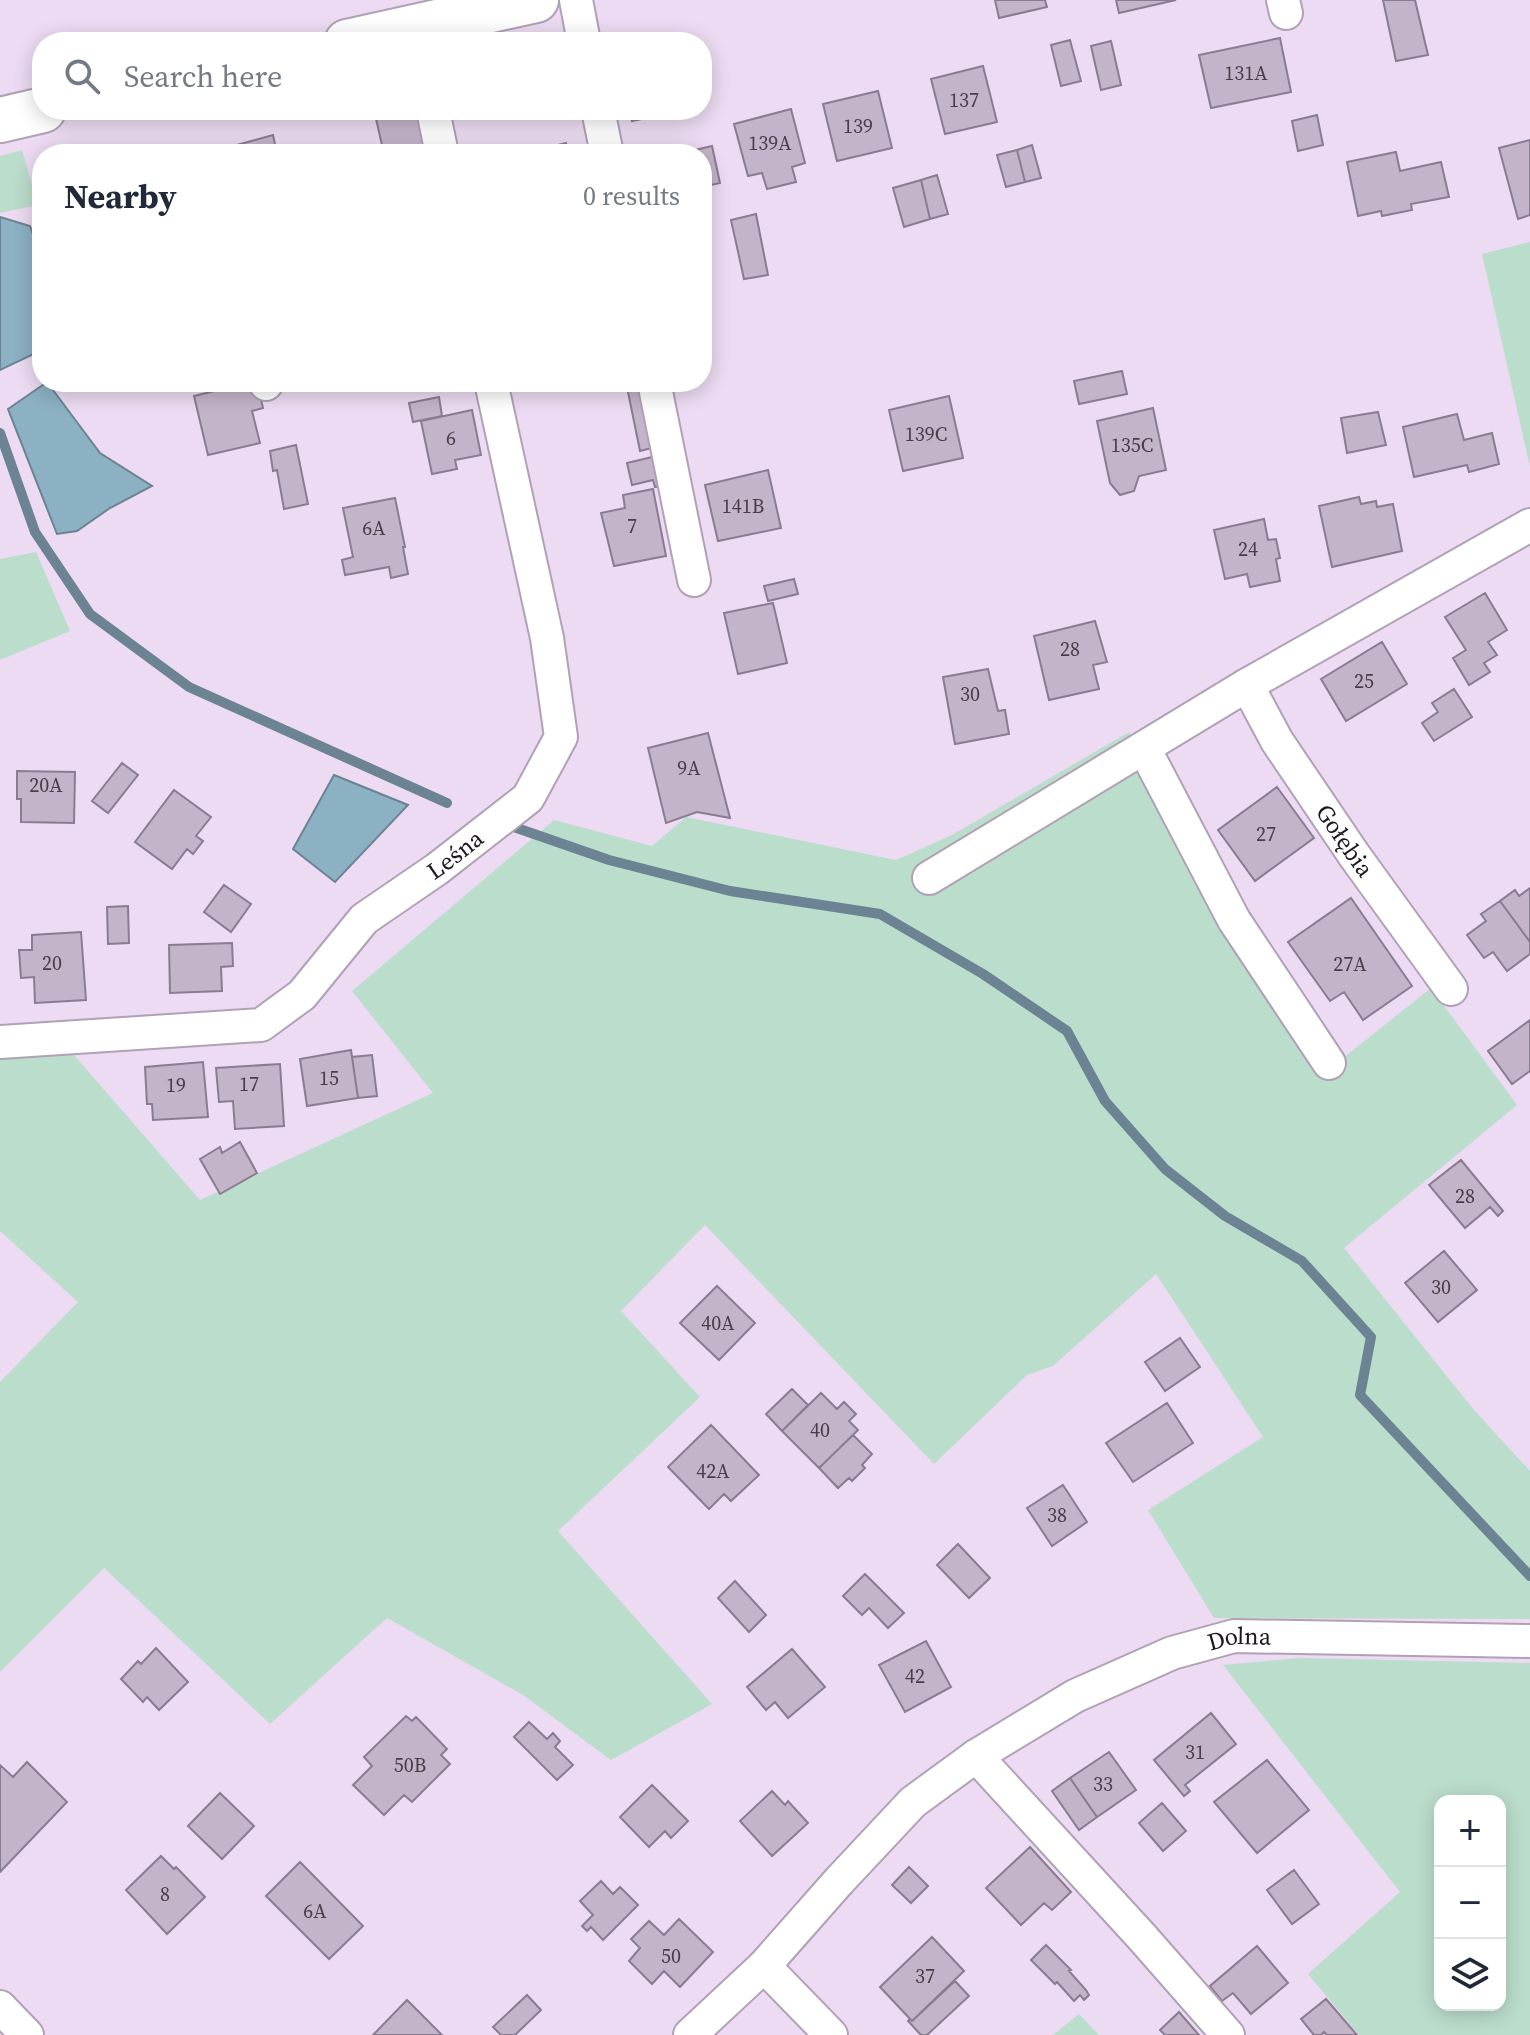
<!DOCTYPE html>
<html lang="en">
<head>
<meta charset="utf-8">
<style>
	:root { --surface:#fff; --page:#f6f6f7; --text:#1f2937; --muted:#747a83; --line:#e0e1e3 }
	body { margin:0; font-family:"Source Serif 4",serif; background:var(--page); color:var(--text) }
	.controls { position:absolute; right:24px; bottom:24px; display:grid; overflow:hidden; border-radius:16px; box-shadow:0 4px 20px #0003 }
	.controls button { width:72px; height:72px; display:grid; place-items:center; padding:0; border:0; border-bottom:2px solid var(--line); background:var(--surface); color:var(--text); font:40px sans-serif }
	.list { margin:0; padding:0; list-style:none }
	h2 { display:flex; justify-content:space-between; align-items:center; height:104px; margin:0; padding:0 32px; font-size:34px }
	h2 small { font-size:26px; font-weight:400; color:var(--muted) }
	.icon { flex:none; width:44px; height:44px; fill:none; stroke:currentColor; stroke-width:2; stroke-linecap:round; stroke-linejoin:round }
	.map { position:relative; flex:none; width:1530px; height:2035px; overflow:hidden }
	.search { position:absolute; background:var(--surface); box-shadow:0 4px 20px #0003; left:32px; top:32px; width:680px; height:88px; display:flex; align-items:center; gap:20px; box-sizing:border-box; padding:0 28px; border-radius:32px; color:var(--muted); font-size:30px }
	.panel { position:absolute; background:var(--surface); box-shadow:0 4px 20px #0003; left:32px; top:144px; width:680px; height:248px; border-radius:32px }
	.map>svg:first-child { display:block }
	.green { fill:#bdc; fill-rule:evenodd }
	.water { fill:#8cb1c3; stroke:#6b8392; stroke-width:2 }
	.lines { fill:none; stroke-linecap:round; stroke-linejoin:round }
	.stream { stroke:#6b8392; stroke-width:10 }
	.building { fill:#c4b4ca; stroke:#8a7c90; stroke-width:2 }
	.street-casing { stroke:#b0a1b6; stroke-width:36 }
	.primary-casing { stroke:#b0a1b6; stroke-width:48 }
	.street { stroke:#fff; stroke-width:32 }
	.primary { stroke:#fff; stroke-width:44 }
	.labels { text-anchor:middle; stroke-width:6; stroke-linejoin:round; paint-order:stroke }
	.number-label { font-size:20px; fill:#473e4a }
	.street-label { font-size:24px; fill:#1d171f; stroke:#fff }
</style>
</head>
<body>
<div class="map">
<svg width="1530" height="2035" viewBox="0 0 1530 2035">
	<rect width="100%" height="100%" fill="#ecdbf2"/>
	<path class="green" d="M22 150 38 205 0 213V156Z
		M1530 242V467L1482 254Z
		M36 552 70 631 0 660V559Z
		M1129 732 1195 885 1323 1074 1431 988 1517 1105 1344 1248 1474 1410 1530 1471V1619L1214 1618 1148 1510 1263 1437 1156 1274 1053 1366 1027 1375 934 1464 705 1225 621 1311 700 1397 558 1531 712 1704 611 1760 523 1695 387 1618 270 1724 104 1568 0 1672V1382L78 1302 0 1231V1055L67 1047 200 1200 433 1093 352 991 554 820 652 846 686 817 896 860 952 835Z
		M1299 1658 1530 1663V2035H1359L1308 1974 1400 1892 1223 1665ZM1440 1801H1500V2005H1440Z
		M1079 2014 1099 2035H1053Z"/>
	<path class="water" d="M0 217 30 226 42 260V350L0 370Z
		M47 382 100 453 152 486 110 508 77 531 57 534 8 409Z
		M334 775 408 805 335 882 293 849Z"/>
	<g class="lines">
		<path class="stream" d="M0 433 35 532 90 614 189 687 447 803
			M511 826 609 860 730 891 880 914 983 974 1067 1031 1105 1101 1165 1169 1225 1216 1302 1261 1371 1337 1360 1395 1530 1576"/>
	</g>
	<path class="building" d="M995 0H1045L1047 7 999 18Z
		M1116 0H1176L1119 13Z
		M1383 0H1415L1428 55 1396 61Z
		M1280 38 1291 92 1211 108 1199 55Z
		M1070 40 1081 81 1061 86 1051 45Z
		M1111 41 1121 85 1101 90 1091 46Z
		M983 66 997 122 945 134 931 79Z
		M878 91 892 148 837 161 823 104Z
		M791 109 805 163 792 167 796 182 767 189 762 173 748 176 734 124Z
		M374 110H421L431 154H384Z
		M629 110H684L632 121Z
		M1317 115 1323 145 1298 151 1292 121Z
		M273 135 277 154H235L233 146Z
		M1530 140V215L1518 219 1499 148Z
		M566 143 569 154H522Z
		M1032 145 1041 178 1025 182 1017 150Z
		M233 146 235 154H207Z
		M712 146 720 183 702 187V154H696L695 150Z
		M1017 150 1025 182 1006 187 997 155Z
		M1396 152 1400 171 1441 162 1449 197 1411 204 1412 210 1382 216 1381 211 1358 216 1347 162Z
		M937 175 948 214 930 219 921 180Z
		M921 180 930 219 904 227 893 188Z
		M756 214 768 275 744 279 731 220Z
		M1122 371 1127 394 1079 404 1074 381Z
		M251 382H257L263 408 252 411 260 443 208 455 194 396Z
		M650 382 663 445 640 451 627 387Z
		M949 396 963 458 903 471 889 410Z
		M439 397 442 416 413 422 409 403Z
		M1153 408 1166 470 1139 476 1134 491 1120 495 1110 483 1097 421Z
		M472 410 481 455 455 460 457 469 432 474 421 421Z
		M1378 412 1386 445 1347 453 1341 418Z
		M1457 414 1464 440 1492 433 1499 464 1469 472 1467 465 1414 477 1403 427Z
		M296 445 308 504 284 509 277 470 273 471 270 451Z
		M669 453 676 483 655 487 653 480 632 485 627 463Z
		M768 470 781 528 718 541 705 485Z
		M653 489 666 556 614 566 601 513 625 508 623 495Z
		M1359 497 1361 504 1376 501 1377 507 1393 504 1402 551 1332 567 1319 506Z
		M395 498 405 547H403L408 574 391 578 389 567 345 575 342 560 353 557 343 508Z
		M1264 519 1268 540 1276 539 1280 558 1276 559 1280 581 1250 587 1247 574 1225 579 1214 530Z
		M794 579 798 594 768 601 764 586Z
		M1485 593 1507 630 1488 642 1497 655 1484 663 1490 672 1469 685 1453 658 1466 650 1445 617Z
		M773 603 787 663 738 674 724 613Z
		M1095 621 1107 662 1093 665 1099 689 1049 700 1034 636Z
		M1382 642 1407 684 1346 721 1321 679Z
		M988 669 998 711 1005 710 1009 734 955 744 943 677Z
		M1454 689 1472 717 1434 741 1422 723 1438 712 1432 703Z
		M708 733 730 818 697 812 666 823 648 748Z
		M122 763 138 775 108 813 92 801Z
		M17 771 75 772 74 823 21 822V799H17Z
		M1277 787 1314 838 1255 881 1218 830Z
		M174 790 211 817 196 836 203 841 193 854 187 849 172 869 135 842Z
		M224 885 251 904 231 932 204 912Z
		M1530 888V942L1500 901 1515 890 1519 896Z
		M1351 898 1412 986 1363 1020 1344 992 1330 1001 1288 942Z
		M1500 901 1530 942V954L1507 971 1493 952 1484 958 1467 935 1486 921 1481 914Z
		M128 906 129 943 108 944 107 907Z
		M81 932 86 1000 35 1003 34 977 21 978 19 950H32V935Z
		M232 943 233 966 221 967 222 991 170 993 169 945Z
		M1530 1020V1071L1512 1084 1488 1051Z
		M351 1050 358 1098 307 1106 300 1059Z
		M372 1055 377 1096 358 1098 352 1057Z
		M203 1062 208 1117 153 1120 152 1104H147L145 1067Z
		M280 1064 284 1126 235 1129 233 1101 219 1102 216 1068Z
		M240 1142 257 1173 220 1194 200 1159 220 1147 222 1153Z
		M1461 1160 1503 1211 1498 1216 1490 1207 1465 1228 1429 1185Z
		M1444 1251 1477 1290 1438 1322 1405 1283Z
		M717 1286 755 1323 719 1360 680 1323Z
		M1180 1338 1200 1367 1165 1391 1145 1362Z
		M792 1389 808 1405 782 1431 766 1414Z
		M821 1393 837 1409 844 1402 856 1414 849 1421 858 1430 819 1468 782 1431Z
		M1167 1403 1193 1443 1133 1482 1106 1443Z
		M711 1425 759 1475 731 1501 724 1494 709 1509 668 1467Z
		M853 1435 872 1454 862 1465 865 1468 852 1481 849 1478 838 1488 819 1468Z
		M1063 1485 1087 1522 1052 1546 1027 1508Z
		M958 1544 990 1578 969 1598 937 1565Z
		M865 1574 904 1613 888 1628 869 1608 862 1615 843 1596Z
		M735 1581 766 1615 749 1632 718 1598Z
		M926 1641 951 1687 905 1712 879 1665Z
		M156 1648 188 1682 159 1710 147 1697 143 1702 121 1679 138 1661 141 1664Z
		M792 1649 825 1687 788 1718 775 1702 766 1710 747 1687Z
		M1211 1713 1236 1744 1185 1785 1190 1791 1184 1796 1154 1760Z
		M406 1716 412 1721 416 1717 447 1749 441 1755 450 1764 412 1802 404 1795 384 1815 353 1785 372 1766 364 1757Z
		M529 1722 547 1739 553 1733 560 1741 555 1747 573 1765 557 1780 514 1737Z
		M1109 1752 1136 1790 1097 1817 1070 1778Z
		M1267 1760 1309 1810 1257 1853 1214 1802Z
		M27 1762 67 1802 0 1872V1765L13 1777Z
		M1070 1778 1097 1817 1079 1830 1052 1791Z
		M652 1785 688 1821 671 1838 665 1831 649 1847 620 1817Z
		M772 1791 785 1805 788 1801 808 1823 772 1856 740 1821Z
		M220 1793 254 1826 222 1859 188 1826Z
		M1162 1803 1186 1831 1163 1851 1139 1823Z
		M1030 1847 1071 1892 1052 1910 1044 1903 1021 1925 986 1888Z
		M161 1856 174 1869 176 1867 205 1897 167 1934 126 1890Z
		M300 1862 363 1926 329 1959 266 1896Z
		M909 1867 928 1886 911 1903 892 1885Z
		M1294 1870 1319 1904 1292 1924 1267 1890Z
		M601 1881 613 1894 620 1887 638 1905 603 1940 591 1927 587 1931 582 1926 593 1915 580 1901Z
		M679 1919 713 1952 680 1987 664 1971 652 1984 629 1961 640 1948 631 1939 649 1921 664 1935Z
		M932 1937 964 1971 912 2021 880 1987Z
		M1046 1945 1071 1970 1069 1971 1086 1990 1089 1995 1084 2000 1080 1995 1074 2001 1057 1982 1055 1984 1031 1960Z
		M1257 1946 1288 1983 1251 2014 1233 1993 1222 2001 1210 1986Z
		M955 1981 969 1996 927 2035H921L908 2021 910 2019 912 2021Z
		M527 1995 541 2010 515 2035H501L493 2027Z
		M1326 1999 1357 2035H1327L1324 2032 1321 2035H1314L1301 2019Z
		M407 2000 442 2035H373Z
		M1179 2012 1199 2035H1165L1160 2030Z"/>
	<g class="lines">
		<defs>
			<g id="street">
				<path d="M576 0 584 42"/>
				<path d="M1283 0 1286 13"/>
				<path d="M433 110 442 154"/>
				<path d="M598 110 607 154"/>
				<path d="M266 382V384"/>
				<path d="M654 382 694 580"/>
				<path id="s1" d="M1247 685 1277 741 1354 855 1451 989"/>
				<path d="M1144 748 1234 920 1329 1063"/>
				<path d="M929 878 1247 685 1530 525"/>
				<path id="s2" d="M0 1042 261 1025 302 995 364 919 437 869 528 798 561 737 547 638 491 382"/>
				<path d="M976 1756 1142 1937 1228 2035"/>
				<path d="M764 1966 831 2035"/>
				<path d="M0 2007 27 2035"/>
				<path id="s3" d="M690 2035 764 1966 839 1881 913 1802 976 1756 1075 1696 1172 1653 1234 1636 1530 1641"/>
			</g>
			<path id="primary" d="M347 42 536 0
				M0 120 43 110"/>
		</defs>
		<use href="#street" class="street-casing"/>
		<use href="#primary" class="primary-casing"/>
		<use href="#street" class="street"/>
		<use href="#primary" class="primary"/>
	</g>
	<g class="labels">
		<g class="number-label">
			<text x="1246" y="80">131A</text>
			<text x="964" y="107">137</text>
			<text x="858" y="133">139</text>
			<text x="770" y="150">139A</text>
			<text x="926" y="441">139C</text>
			<text x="451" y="445">6</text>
			<text x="1132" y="452">135C</text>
			<text x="743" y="513">141B</text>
			<text x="632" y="533">7</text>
			<text x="374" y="535">6A</text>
			<text x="1248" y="556">24</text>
			<text x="1070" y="656">28</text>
			<text x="1364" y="688">25</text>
			<text x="970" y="701">30</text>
			<text x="689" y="775">9A</text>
			<text x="46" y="792">20A</text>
			<text x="1266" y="841">27</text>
			<text x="52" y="970">20</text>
			<text x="1350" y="971">27A</text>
			<text x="329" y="1085">15</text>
			<text x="249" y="1091">17</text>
			<text x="176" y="1092">19</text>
			<text x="1465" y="1203">28</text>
			<text x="1441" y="1294">30</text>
			<text x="718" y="1330">40A</text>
			<text x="820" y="1437">40</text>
			<text x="713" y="1478">42A</text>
			<text x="1057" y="1522">38</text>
			<text x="915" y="1683">42</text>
			<text x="1195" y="1759">31</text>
			<text x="410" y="1772">50B</text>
			<text x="1103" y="1791">33</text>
			<text x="165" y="1901">8</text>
			<text x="315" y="1918">6A</text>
			<text x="671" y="1963">50</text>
			<text x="925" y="1983">37</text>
		</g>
		<g class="street-label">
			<text dy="8" stroke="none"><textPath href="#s1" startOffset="184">Gołębia</textPath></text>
			<text dy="8" stroke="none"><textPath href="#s2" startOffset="522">Leśna</textPath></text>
			<text dy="8" stroke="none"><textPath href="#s3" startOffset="692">Dolna</textPath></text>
		</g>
	</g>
</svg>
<div class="controls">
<button>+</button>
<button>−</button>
<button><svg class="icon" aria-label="layers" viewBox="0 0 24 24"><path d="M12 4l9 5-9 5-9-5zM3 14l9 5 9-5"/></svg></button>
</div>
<div class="search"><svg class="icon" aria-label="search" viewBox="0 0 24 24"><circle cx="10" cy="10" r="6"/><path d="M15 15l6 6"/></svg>Search here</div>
<section class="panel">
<h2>Nearby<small>0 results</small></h2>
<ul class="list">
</ul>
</section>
</div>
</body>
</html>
